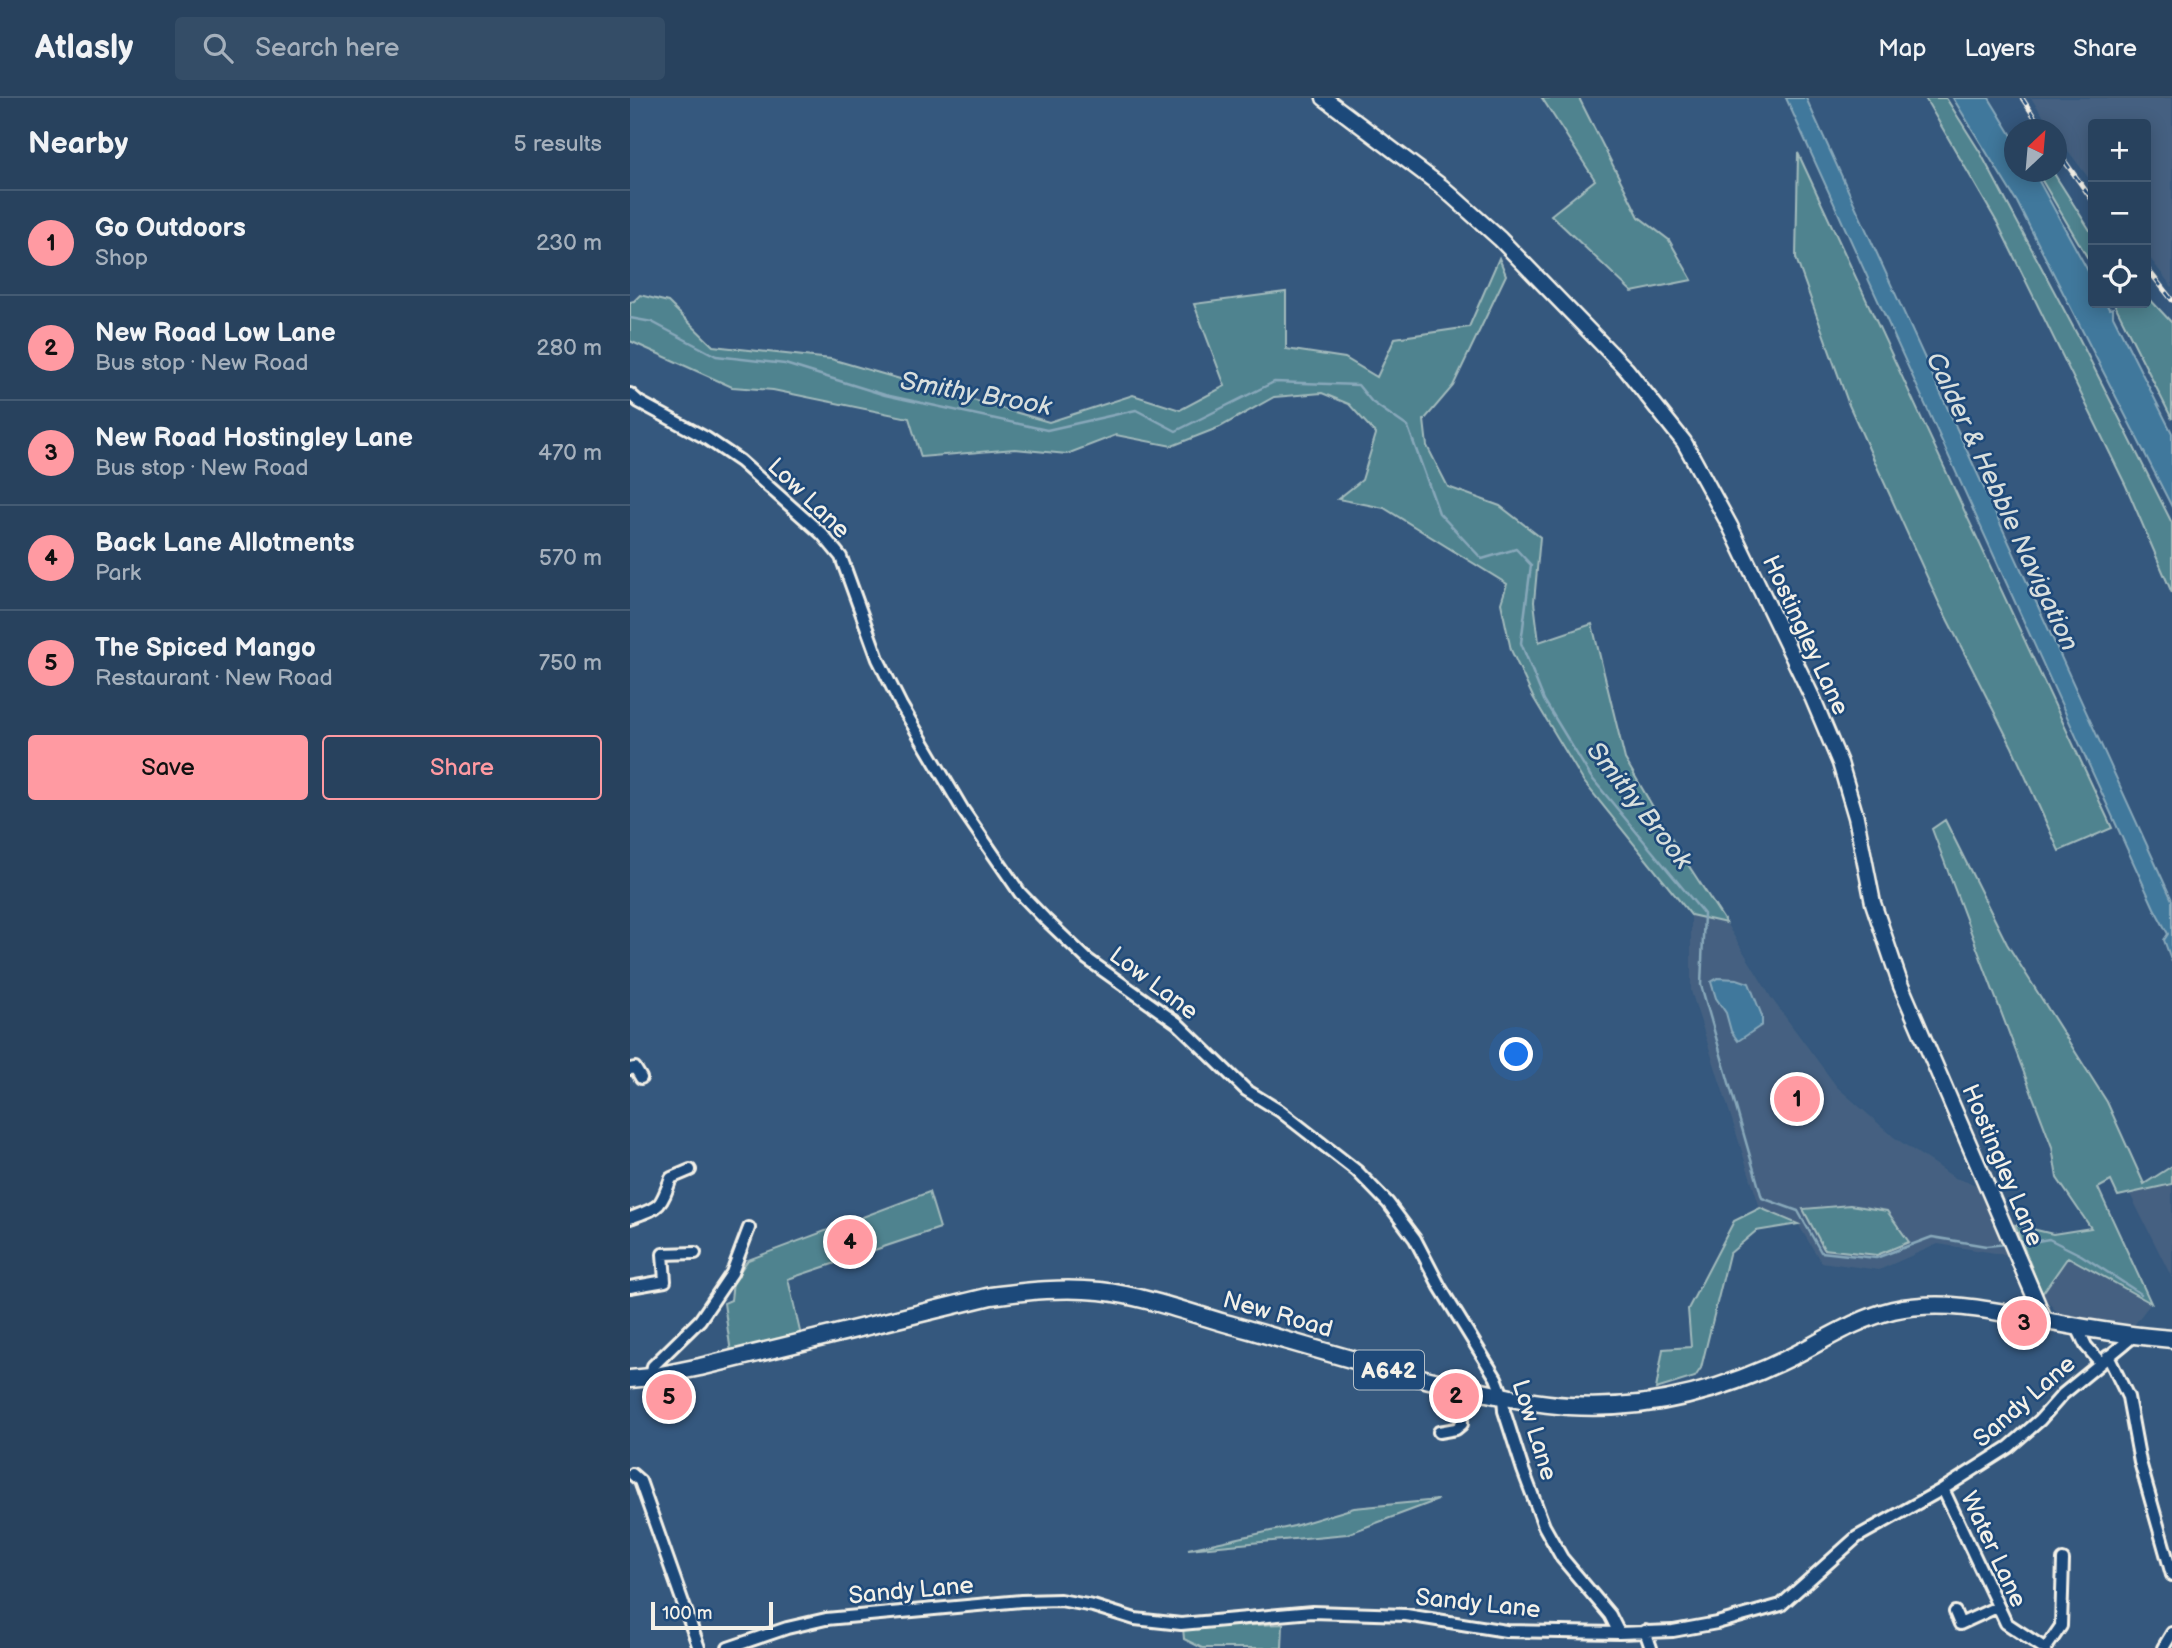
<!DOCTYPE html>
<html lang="en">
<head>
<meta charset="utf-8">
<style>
	:root { --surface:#28425e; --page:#344d67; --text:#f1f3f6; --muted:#a5b0bc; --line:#445b73; --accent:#ff9aa2 }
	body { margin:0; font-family:"Balsamiq Sans",sans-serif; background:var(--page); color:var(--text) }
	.controls { position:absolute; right:21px; top:21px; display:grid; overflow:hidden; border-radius:7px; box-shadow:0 4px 18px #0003 }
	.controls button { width:63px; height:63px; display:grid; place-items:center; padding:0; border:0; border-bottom:2px solid var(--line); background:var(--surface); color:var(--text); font:35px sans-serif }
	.compass { position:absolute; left:1374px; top:21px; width:63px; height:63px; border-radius:50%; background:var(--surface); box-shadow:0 4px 18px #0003; rotate:26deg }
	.scale { position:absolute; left:21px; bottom:18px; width:122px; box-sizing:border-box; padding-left:7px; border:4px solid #f4f1e8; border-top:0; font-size:19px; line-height:24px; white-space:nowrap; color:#f4f1e8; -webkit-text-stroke:5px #1f4a7a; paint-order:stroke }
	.you { position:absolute; left:887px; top:957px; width:24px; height:24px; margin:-18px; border:5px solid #fff; border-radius:50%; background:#1a73e8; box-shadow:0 0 0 10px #1a73e833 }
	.badge { display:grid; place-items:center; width:46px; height:46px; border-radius:50%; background:var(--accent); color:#111; font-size:23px; font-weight:700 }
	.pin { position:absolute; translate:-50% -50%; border:4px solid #fff; box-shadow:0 2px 7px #0006 }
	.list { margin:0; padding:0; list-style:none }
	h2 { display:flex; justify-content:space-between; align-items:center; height:91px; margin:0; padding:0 28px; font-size:30px }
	h2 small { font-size:23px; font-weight:400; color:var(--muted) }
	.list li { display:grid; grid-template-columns:46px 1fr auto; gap:21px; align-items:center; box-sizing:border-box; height:105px; padding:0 28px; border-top:2px solid var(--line) }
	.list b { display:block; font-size:26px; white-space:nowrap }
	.list p { margin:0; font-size:23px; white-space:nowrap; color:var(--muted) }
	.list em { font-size:23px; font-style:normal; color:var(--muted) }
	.actions { display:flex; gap:14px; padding:21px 28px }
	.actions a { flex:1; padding:16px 0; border:2px solid var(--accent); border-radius:7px; text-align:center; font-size:24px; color:var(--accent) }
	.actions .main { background:var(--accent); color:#111 }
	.icon { flex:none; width:38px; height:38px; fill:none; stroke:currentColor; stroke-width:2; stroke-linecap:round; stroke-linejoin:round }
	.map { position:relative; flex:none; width:1542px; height:1550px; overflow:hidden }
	header { display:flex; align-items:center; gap:42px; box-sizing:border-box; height:98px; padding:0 35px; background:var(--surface); border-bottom:2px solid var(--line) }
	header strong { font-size:33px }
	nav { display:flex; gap:38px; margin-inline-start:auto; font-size:24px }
	.search { width:490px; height:63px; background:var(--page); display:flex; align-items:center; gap:18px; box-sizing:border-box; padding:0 24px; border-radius:7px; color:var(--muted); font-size:26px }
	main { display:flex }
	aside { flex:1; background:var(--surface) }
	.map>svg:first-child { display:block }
	.built { fill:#446181 }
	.green { fill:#4f838f; stroke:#a2babc; stroke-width:2 }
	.water { fill:#40789c; stroke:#88a8ba; stroke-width:2 }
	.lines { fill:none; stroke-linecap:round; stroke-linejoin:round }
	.stream { stroke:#88a8ba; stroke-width:2.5 }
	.minor-casing { stroke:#f4f1e8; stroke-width:16 }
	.major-casing { stroke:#f4f1e8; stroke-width:19 }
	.highway-casing { stroke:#f4f1e8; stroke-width:21 }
	.minor { stroke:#1f4a7a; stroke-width:10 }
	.major { stroke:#1f4a7a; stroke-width:14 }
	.highway { stroke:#1f4a7a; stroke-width:16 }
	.rail-casing { stroke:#f4f1e8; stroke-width:5 }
	.rail { stroke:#1f4a7a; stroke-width:2.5; stroke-dasharray:8; stroke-linecap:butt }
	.labels { text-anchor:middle; stroke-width:5; stroke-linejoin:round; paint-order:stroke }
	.shield { fill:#1f4a7a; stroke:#b4bfc7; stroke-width:2 }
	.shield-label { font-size:23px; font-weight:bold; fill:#f4f1e8 }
	.street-label { font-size:24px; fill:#f4f1e8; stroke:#1f4a7a }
	.water-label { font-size:26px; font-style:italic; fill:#d9dfdd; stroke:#1f4a7a }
</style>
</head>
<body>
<header>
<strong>Atlasly</strong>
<div class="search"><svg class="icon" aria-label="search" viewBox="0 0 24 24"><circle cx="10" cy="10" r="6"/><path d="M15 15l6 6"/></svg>Search here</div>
<nav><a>Map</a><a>Layers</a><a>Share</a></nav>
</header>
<main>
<aside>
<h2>Nearby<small>5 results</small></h2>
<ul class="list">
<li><span class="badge">1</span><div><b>Go Outdoors</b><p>Shop</p></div><em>230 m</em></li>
<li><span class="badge">2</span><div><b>New Road Low Lane</b><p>Bus stop · New Road</p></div><em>280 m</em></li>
<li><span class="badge">3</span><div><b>New Road Hostingley Lane</b><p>Bus stop · New Road</p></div><em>470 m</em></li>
<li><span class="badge">4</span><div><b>Back Lane Allotments</b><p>Park</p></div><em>570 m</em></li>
<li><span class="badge">5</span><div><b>The Spiced Mango</b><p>Restaurant · New Road</p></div><em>750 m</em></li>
</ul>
<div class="actions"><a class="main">Save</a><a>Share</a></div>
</aside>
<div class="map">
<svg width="1542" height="1550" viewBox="0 0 1542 1550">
	<rect width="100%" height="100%" fill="#35587e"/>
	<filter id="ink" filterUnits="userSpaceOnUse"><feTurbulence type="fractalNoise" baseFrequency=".0143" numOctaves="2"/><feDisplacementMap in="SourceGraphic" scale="14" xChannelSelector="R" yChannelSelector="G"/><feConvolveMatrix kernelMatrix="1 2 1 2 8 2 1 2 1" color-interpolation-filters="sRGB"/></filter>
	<g filter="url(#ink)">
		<path class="built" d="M1401 0H1542V189L1516 155V26H1463V86L1427 38 1426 32 1422 31Z
			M1061 817 1096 825 1142 901 1207 989 1265 1040 1325 1080 1350 1088 1378 1157 1308 1146 1249 1172 1191 1164 1168 1126 1130 1110 1061 893Z
			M1542 1086V1180L1500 1096Z
			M1438 1158 1521 1205 1504 1227 1428 1216 1412 1196Z"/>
		<path class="green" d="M912 0H949L1009 119 1039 142 1062 182 1002 194 921 117 965 82Z
			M1295 0H1316L1350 54 1449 240 1542 425V495L1496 388 1368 126Z
			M1168 55 1482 730 1429 753 1382 649 1309 505 1219 307 1166 160Z
			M1407 74H1423L1463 137V169Z
			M869 160 876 177 823 288 794 322 797 348 818 389 870 408 910 439 904 504 909 544 962 526 995 661 1044 745 1096 825 1061 817 954 684 903 599 881 552 871 505 877 486 754 410 708 401 732 382 746 336 719 306 692 295 644 299 590 329 542 348 486 337 437 356 385 351 291 359 279 320 143 292 102 289 0 243V204L4 203 10 197 38 204 83 248 201 261 419 324 503 297 550 312 595 288 564 206 656 194V251L715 260 747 279 765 240 839 229Z
			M1516 197 1542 225V321L1484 205H1516Z
			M1315 722 1377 846 1477 1004 1514 1086 1542 1068V1086L1488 1098 1481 1083 1468 1090 1521 1205 1438 1159 1412 1196 1385 1127 1423 1136 1461 1130 1427 1080 1422 1049 1302 731Z
			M299 1094 310 1130 158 1181 171 1238 101 1255 94 1205 101 1202 103 1183 118 1162Z
			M1220 1107 1257 1113 1279 1144 1247 1157 1194 1151 1173 1111Z
			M1130 1110 1168 1126 1126 1133 1099 1156 1071 1270 1065 1279 1026 1291 1033 1251 1061 1249 1058 1211 1104 1123Z
			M808 1402 717 1436 558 1451 664 1428 724 1410Z
			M653 1526 652 1550H572L554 1541 553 1530Z"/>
		<path class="water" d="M1156 0H1176L1542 802V864L1534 842 1538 836 1524 810Z
			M1323 0H1359L1384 41V74H1404L1463 182V205H1476L1479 211 1483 210V218L1542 335V409L1387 104Z
			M1088 880 1107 881 1119 885 1132 918V927L1108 943 1101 933 1096 915 1086 900 1081 884Z"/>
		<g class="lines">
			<path class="stream" d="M0 220 22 224 86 258 155 266 255 297 417 332 506 312 546 333 644 284 728 287 742 304 778 329 809 415 852 461 886 451 901 467 891 545 914 602 961 679 1074 816 1071 887 1132 1100 1168 1113 1191 1154 1246 1160 1302 1139 1356 1148 1377 1146
				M1391 1146 1419 1141 1451 1157 1511 1196"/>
			<defs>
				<path id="minor" d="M0 296 9 304 76 340 110 363 192 436 211 459 248 561 271 607 333 712 390 795 415 821 457 861 547 925 616 992 650 1013 727 1073 758 1105 785 1141 810 1189 866 1280 873 1298 874 1313 893 1372 914 1428 932 1460 980 1517 989 1535
					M0 971 5 970 11 980
					M0 1120C30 1109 30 1111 41 1080L60 1072
					M0 1189 35 1183 33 1156 65 1155
					M1447 1229 1456 1248 1470 1264
					M1478 1258 1498 1299 1510 1364 1542 1477
					M21 1279 23 1268 70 1222 102 1175 119 1130
					M809 1334 826 1331 832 1326 831 1289
					M2 1376 10 1383 69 1550
					M1313 1391 1376 1525 1414 1550
					M1325 1514 1330 1526 1367 1509
					M1015 1533 1021 1550
					M98 1550 157 1530 196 1521 391 1503 430 1502 463 1508 505 1521 551 1526 682 1514 776 1517 876 1533 989 1535 1043 1533 1087 1525 1151 1507 1227 1439 1313 1391 1379 1349 1410 1322 1433 1296 1505 1237
					M1416 1550 1431 1528 1433 1462
					M1533 1550 1542 1535"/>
				<path id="major" d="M694 0 811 88 870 141 996 271 1054 344 1100 428 1183 601 1210 665 1226 719 1243 805 1271 888 1415 1223"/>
				<path id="highway" d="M0 1281 21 1279 70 1269 361 1198C397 1193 433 1189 470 1193 513 1198 554 1213 595 1225 677 1248 759 1274 843 1292 875 1299 907 1306 939 1308 1019 1313 1093 1293 1163 1258 1196 1241 1227 1221 1263 1212 1318 1200 1373 1215 1427 1225 1465 1232 1503 1238 1542 1241"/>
			</defs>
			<use href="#minor" class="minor-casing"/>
			<use href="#major" class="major-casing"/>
			<use href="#highway" class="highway-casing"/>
			<use href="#minor" class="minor"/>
			<use href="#major" class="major"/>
			<use href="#highway" class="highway"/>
			<defs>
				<path id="rail" d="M1392 0 1413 32
					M1426 51 1463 103
					M1516 169 1542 202"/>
			</defs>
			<use href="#rail" class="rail-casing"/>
			<use href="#rail" class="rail"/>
		</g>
	</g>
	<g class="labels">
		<rect class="shield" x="724" y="1252.5" width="70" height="39" rx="5"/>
		<g class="shield-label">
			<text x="759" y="1280">A642</text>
		</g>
		<g class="street-label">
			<text transform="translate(179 400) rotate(44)" y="8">Low Lane</text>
			<text transform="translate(1176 537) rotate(65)" y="8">Hostingley Lane</text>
			<text transform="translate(524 885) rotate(37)" y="8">Low Lane</text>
			<text transform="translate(1373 1067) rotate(67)" y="8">Hostingley Lane</text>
			<text transform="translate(648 1216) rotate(16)" y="8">New Road</text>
			<text transform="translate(1394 1303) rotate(-41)" y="8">Sandy Lane</text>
			<text transform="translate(905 1332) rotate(73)" y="8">Low Lane</text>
			<text transform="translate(1364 1451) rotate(65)" y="8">Water Lane</text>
			<text transform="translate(281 1492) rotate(-5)" y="8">Sandy Lane</text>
			<text transform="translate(848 1505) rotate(6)" y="8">Sandy Lane</text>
		</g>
		<g class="water-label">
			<text transform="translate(346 295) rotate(10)" y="9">Smithy Brook</text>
			<text transform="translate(1373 403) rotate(65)" y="9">Calder &amp; Hebble Navigation</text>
			<text transform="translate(1010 707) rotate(52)" y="9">Smithy Brook</text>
		</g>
	</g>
</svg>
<div class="controls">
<button>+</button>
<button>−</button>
<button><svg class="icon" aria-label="locate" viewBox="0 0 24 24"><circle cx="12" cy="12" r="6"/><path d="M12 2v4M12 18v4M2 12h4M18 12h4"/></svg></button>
</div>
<svg class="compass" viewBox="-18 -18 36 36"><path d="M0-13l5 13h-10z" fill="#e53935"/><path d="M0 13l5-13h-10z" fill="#a5b0bc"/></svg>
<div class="scale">100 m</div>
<div class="you"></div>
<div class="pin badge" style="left:1167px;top:1001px">1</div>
<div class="pin badge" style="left:826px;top:1298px">2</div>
<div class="pin badge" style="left:1394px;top:1225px">3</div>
<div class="pin badge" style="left:220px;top:1144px">4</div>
<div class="pin badge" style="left:39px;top:1299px">5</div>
</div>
</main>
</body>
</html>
